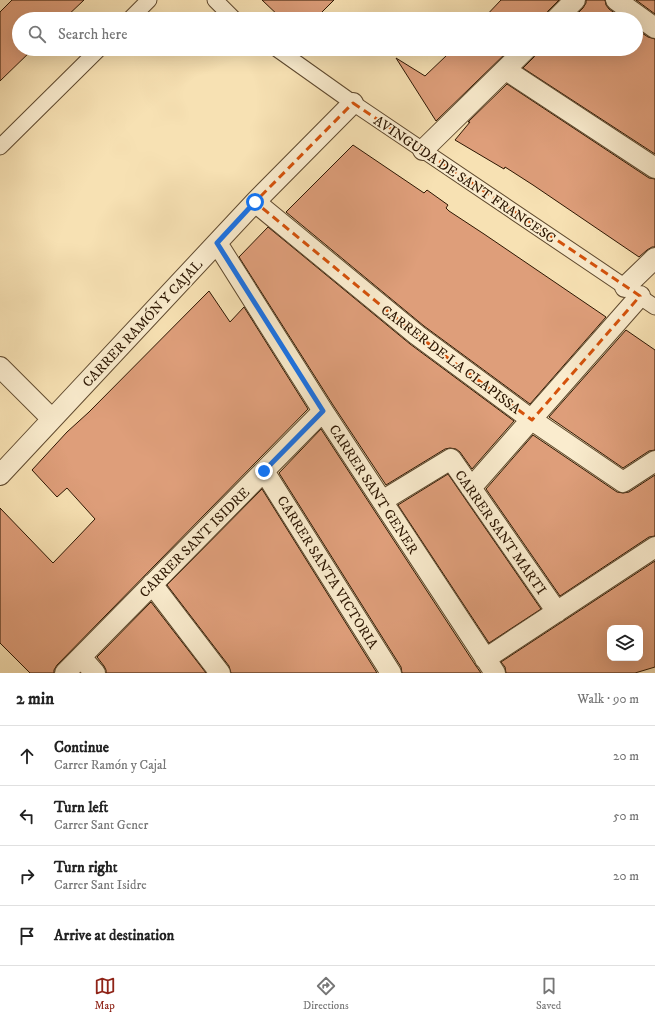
<!DOCTYPE html>
<html lang="en">
<head>
<meta charset="utf-8">
<style>
	:root { --surface:#fff; --page:#f2f2f2; --text:#222; --muted:#767676; --line:#e0e0e0; --accent:#8f2418 }
	body { margin:0; font-family:"IM FELL DW Pica",serif; background:var(--page); color:var(--text) }
	.controls { position:absolute; right:12px; bottom:12px; display:grid; overflow:hidden; border-radius:8px; box-shadow:0 4px 16px #0002 }
	.controls button { width:36px; height:36px; display:grid; place-items:center; padding:0; border:0; border-bottom:1px solid var(--line); background:var(--surface); color:var(--text); font:20px sans-serif }
	.stop { position:absolute; width:12px; height:12px; margin:-9px; border:3px solid #1a73e8; border-radius:50%; background:#fff }
	.stop.end { background:#1a73e8; border-color:#fff; box-shadow:0 1px 4px #0008 }
	.list { margin:0; padding:0; list-style:none }
	h2 { display:flex; justify-content:space-between; align-items:center; height:52px; margin:0; padding:0 16px; font-size:17px }
	h2 small { font-size:13px; font-weight:400; color:var(--muted) }
	.list li { display:grid; grid-template-columns:26px 1fr auto; gap:12px; align-items:center; box-sizing:border-box; height:60px; padding:0 16px; border-top:1px solid var(--line) }
	.list b { display:block; font-size:15px; white-space:nowrap }
	.list p { margin:0; font-size:13px; white-space:nowrap; color:var(--muted) }
	.list em { font-size:13px; font-style:normal; color:var(--muted) }
	.icon { flex:none; width:22px; height:22px; fill:none; stroke:currentColor; stroke-width:2; stroke-linecap:round; stroke-linejoin:round }
	.map { position:relative; flex:none; width:655px; height:673px; overflow:hidden }
	.search { position:absolute; background:var(--surface); box-shadow:0 4px 16px #0002; left:12px; right:12px; top:12px; height:44px; display:flex; align-items:center; gap:10px; box-sizing:border-box; padding:0 14px; border-radius:22px; color:var(--muted); font-size:15px }
	.sheet { height:292px; background:var(--surface) }
	nav { display:flex; justify-content:space-around; align-items:center; box-sizing:border-box; height:56px; border-top:1px solid var(--line); background:var(--surface); font-size:11px; color:var(--muted) }
	nav a { display:grid; justify-items:center; gap:2px }
	nav .on { color:var(--accent) }
	.map>svg:first-child { display:block }
	.building { fill:#de9e7a; stroke:#2c1602; fill-rule:evenodd }
	.lines { fill:none; stroke-linecap:round; stroke-linejoin:round }
	.pedestrian-casing { stroke:#5f492e; stroke-width:17 }
	.minor-casing { stroke:#5f492e; stroke-width:22 }
	.pedestrian { stroke:#faecce; stroke-width:15 }
	.minor { stroke:#faecce; stroke-width:20 }
	.route { stroke:#1a73e8; stroke-width:5 }
	.marked { fill:none; stroke:#d5520b; stroke-width:3; stroke-dasharray:8 5; stroke-linejoin:round }
	.labels { text-anchor:middle; stroke-width:3.5; stroke-linejoin:round; paint-order:stroke }
	.street-label { font-size:14px; fill:#2c1602; stroke:#faecce }
</style>
</head>
<body>
<div class="map">
<svg width="655" height="673" viewBox="0 0 655 673">
	<rect width="100%" height="100%" fill="#f7e1b3"/>
	<filter id="stains"><feTurbulence type="fractalNoise" baseFrequency=".005" numOctaves="4"/><feColorMatrix values="0 0 0 0 .2 0 0 0 0 .09 0 0 0 0 .02 0 0 0 .5 -.17"/></filter>
	<radialGradient id="worn" r=".72"><stop offset=".6" stop-color="#630" stop-opacity="0"/><stop offset="1" stop-color="#630" stop-opacity=".3"/></radialGradient>
	<path class="building" d="M12 0H84L64 19H19V49H33L0 81V12Z
		M262 0H334L315 19H282Z
		M501 0H559L548 11 545 16V19H483Z
		M586 0H605L606 5 609 9 623 19H572L583 8 586 3Z
		M636 0H655V14Z
		M636 29 648 37 655 39V154L523 68 534 57 537 52V49H636Z
		M454 49H510L436 121 396 58 425 76 447 55 448 56Z
		M507 84 649 178 655 179V247H652L647 250 639 257 533 185 505 167 504 169 455 140 470 122H468Z
		M353 145 424 193 427 190 448 205 446 208 449 211 484 234 606 317 530 404 424 326 286 212Z
		M268 227 410 344 514 421 472 469 460 452 456 449 450 448 445 449 386 485 333 405 239 257Z
		M209 291 230 322 244 307 308 409 57 665 54 670V673H30L0 643V508L53 563 77 538 95 519 67 488 57 497 32 470 67 432 89 412Z
		M626 330 655 350V450L649 451 623 468 549 417Z
		M321 429 476 666 481 673H402L401 667 279 473Z
		M533 435 617 492 623 493 629 492 655 475V536L649 537 560 596 486 489Z
		M448 474 541 609 489 643 398 505Z
		M262 489 377 673H231L229 666 167 585Z
		M655 561V667L635 673H506L505 667 501 662ZM610 628H640V658H610Z
		M151 602 206 673H106V670L104 666 97 657Z"/>
	<g class="lines">
		<defs>
			<path id="pedestrian" d="M215 0 234 19
				M130 19 149 0
				M277 49 353 103 655 307
				M0 147 99 49"/>
			<path id="minor" d="M616 0 655 28
				M556 19 575 0
				M506 70 655 168
				M423 150 526 49
				M255 202 417 335 532 420 623 482 655 461
				M217 243 323 411 495 673
				M625 287 655 258
				M0 367 52 419
				M264 471 391 673
				M0 475 255 202 353 103
				M471 488 640 296
				M382 501 451 459 557 612
				M152 584 220 673
				M81 657 95 673
				M485 659 655 547
				M65 673 323 411"/>
		</defs>
		<use href="#pedestrian" class="pedestrian-casing"/>
		<use href="#minor" class="minor-casing"/>
		<use href="#pedestrian" class="pedestrian"/>
		<use href="#minor" class="minor"/>
	</g>
	<g class="lines">
		<path class="route" d="M255 202 217 243 323 411 264 471"/>
	</g>
	<path class="marked" d="M353 103 640 296 532 420 417 335 255 202Z"/>
	<g class="labels">
		<g class="street-label">
			<text transform="translate(465 179) rotate(34)" y="5">AVINGUDA DE SANT FRANCESC</text>
			<text transform="translate(142 323) rotate(-47)" y="5">CARRER RAMÓN Y CAJAL</text>
			<text transform="translate(451 359) rotate(37)" y="5">CARRER DE LA CLAPISSA</text>
			<text transform="translate(374 489) rotate(57)" y="5">CARRER SANT GENER</text>
			<text transform="translate(501 532) rotate(55)" y="5">CARRER SANT MARTI</text>
			<text transform="translate(194 542) rotate(-45)" y="5">CARRER SANT ISIDRE</text>
			<text transform="translate(328 572) rotate(58)" y="5">CARRER SANTA VICTORIA</text>
		</g>
	</g>
	<rect width="100%" height="100%" filter="url(#stains)"/>
	<rect width="100%" height="100%" fill="url(#worn)"/>
</svg>
<div class="controls">
<button><svg class="icon" aria-label="layers" viewBox="0 0 24 24"><path d="M12 4l9 5-9 5-9-5zM3 14l9 5 9-5"/></svg></button>
</div>
<div class="stop" style="left:255px;top:202px"></div>
<div class="stop end" style="left:264px;top:471px"></div>
<div class="search"><svg class="icon" aria-label="search" viewBox="0 0 24 24"><circle cx="10" cy="10" r="6"/><path d="M15 15l6 6"/></svg>Search here</div>
</div>
<section class="sheet">
<h2>2 min<small>Walk · 90 m</small></h2>
<ul class="list">
<li><svg class="icon" aria-label="ahead" viewBox="0 0 24 24"><path d="M12 20V5M6 11l6-6 6 6"/></svg><div><b>Continue</b><p>Carrer Ramón y Cajal</p></div><em>20 m</em></li>
<li><svg class="icon" aria-label="left" viewBox="0 0 24 24"><path d="M17 20v-9H6M10 6l-5 5 5 5"/></svg><div><b>Turn left</b><p>Carrer Sant Gener</p></div><em>50 m</em></li>
<li><svg class="icon" aria-label="right" viewBox="0 0 24 24"><path d="M7 20v-9h11M14 6l5 5-5 5"/></svg><div><b>Turn right</b><p>Carrer Sant Isidre</p></div><em>20 m</em></li>
<li><svg class="icon" aria-label="arrive" viewBox="0 0 24 24"><path d="M6 21V4h12l-3 4 3 4H6"/></svg><div><b>Arrive at destination</b></div></li>
</ul>
</section>
<nav>
<a class="on"><svg class="icon" aria-label="map" viewBox="0 0 24 24"><path d="M3 6l6-2 6 2 6-2v14l-6 2-6-2-6 2zM9 4v14M15 6v14"/></svg>Map</a>
<a><svg class="icon" aria-label="directions" viewBox="0 0 24 24"><path d="M12 3l9 9-9 9-9-9zM9 14v-3h6M13 9l2 2-2 2"/></svg>Directions</a>
<a><svg class="icon" aria-label="saved" viewBox="0 0 24 24"><path d="M7 4h10v16l-5-4-5 4z"/></svg>Saved</a>
</nav>
</body>
</html>
